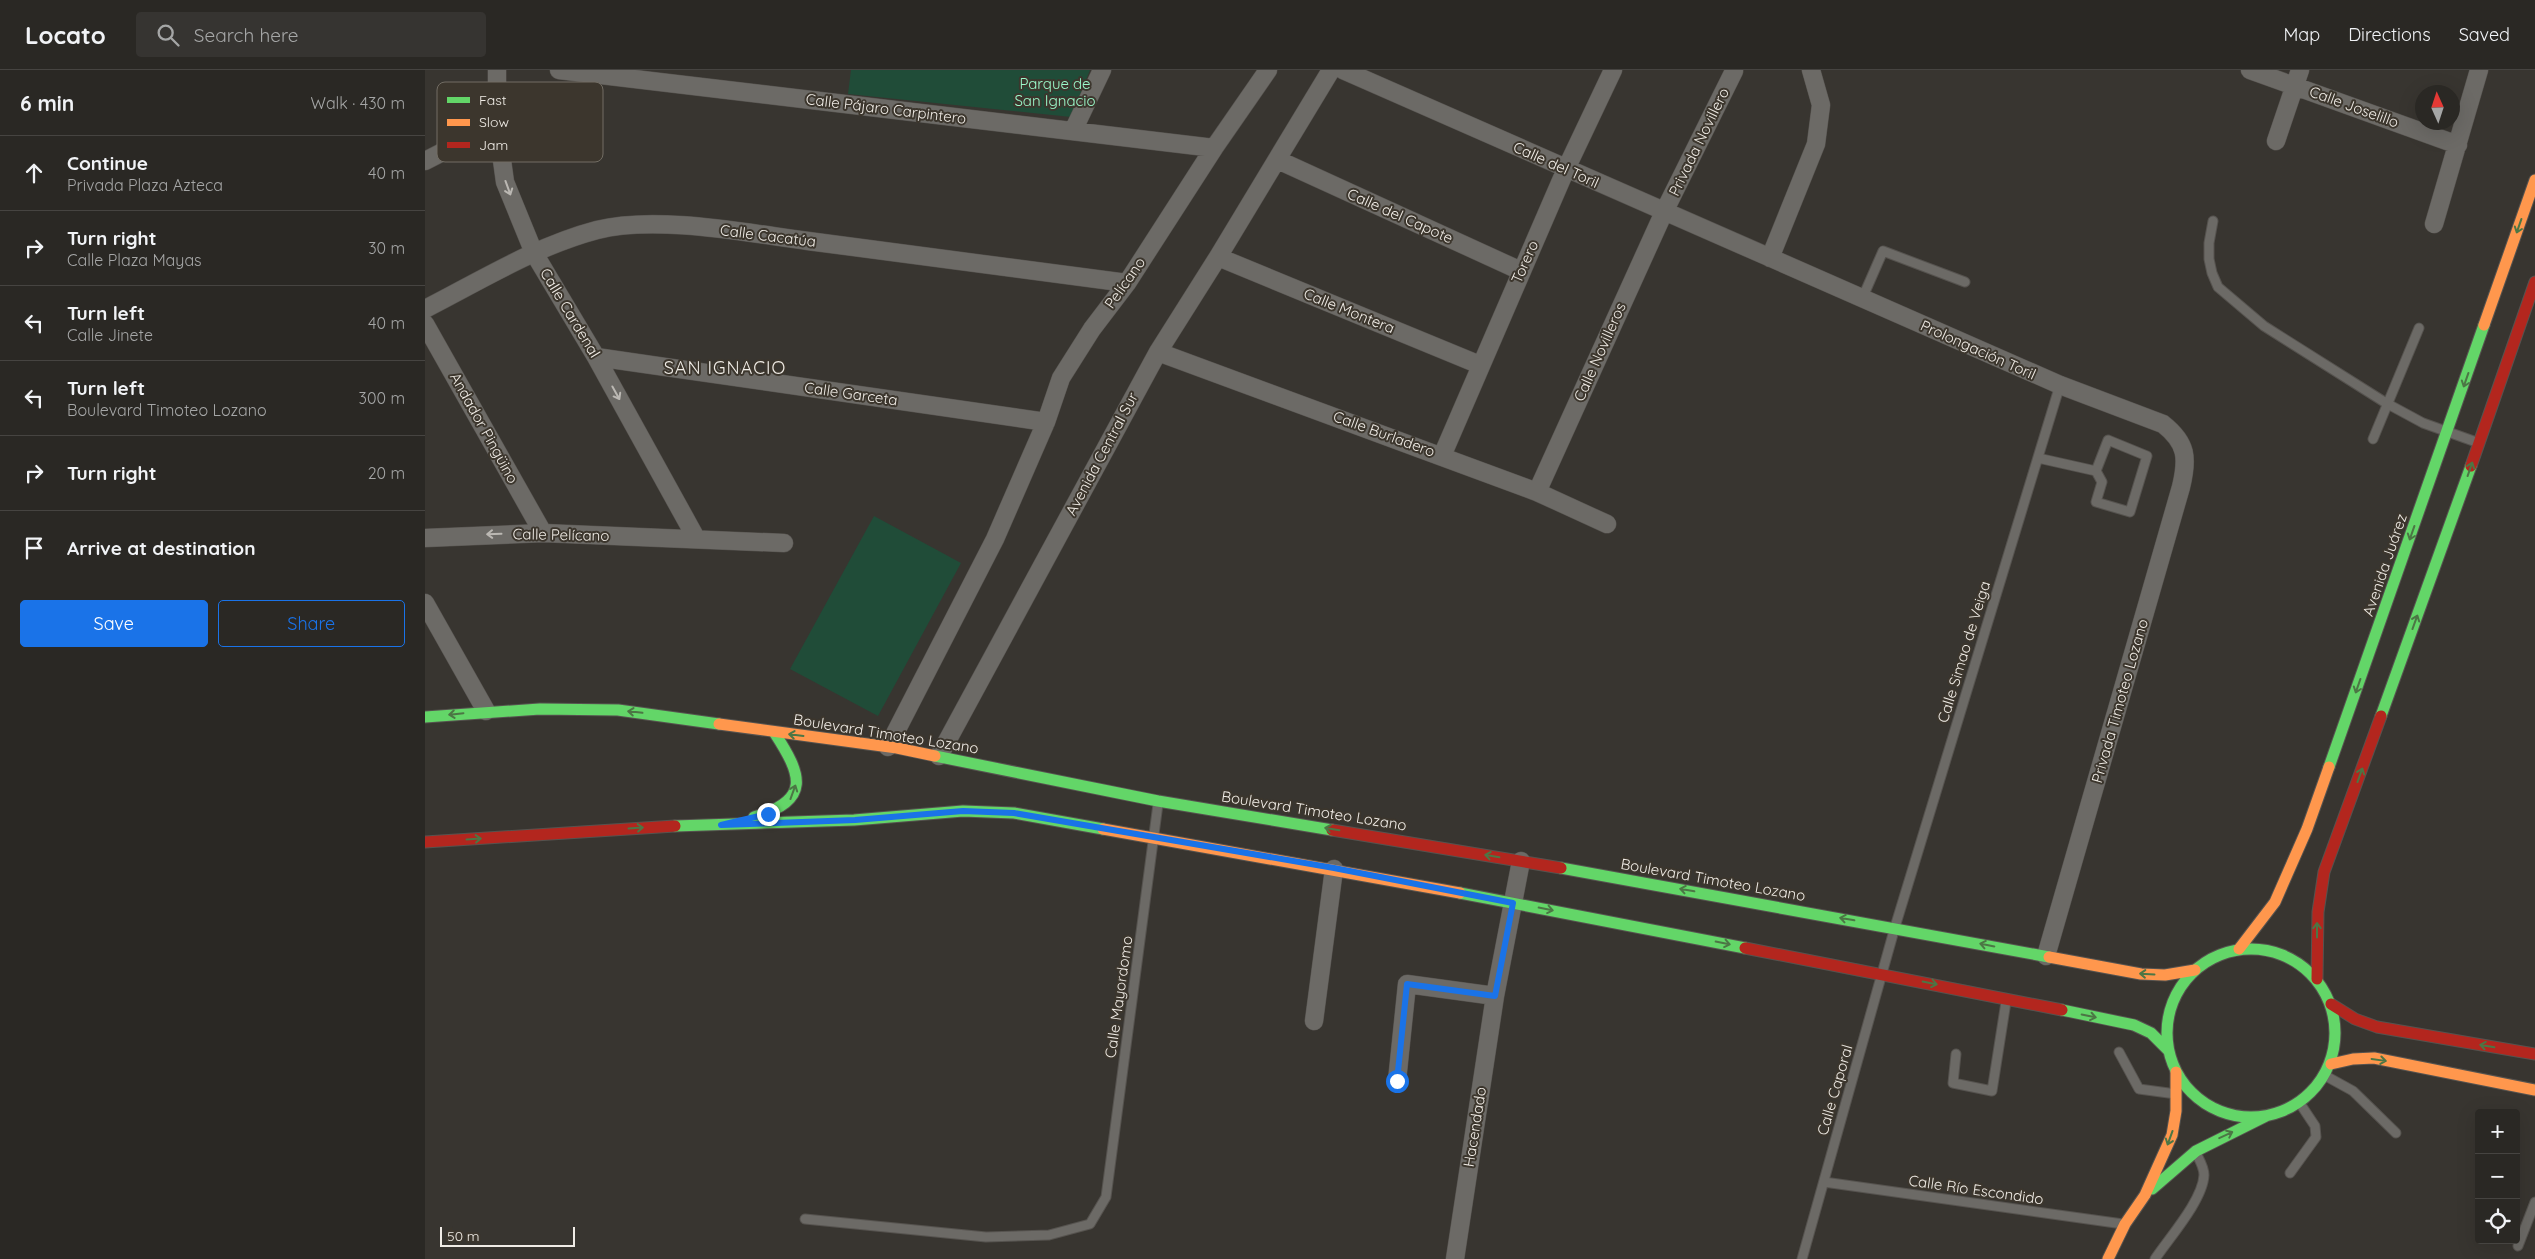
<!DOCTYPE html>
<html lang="en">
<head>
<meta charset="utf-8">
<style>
	:root { --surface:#2a2824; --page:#363431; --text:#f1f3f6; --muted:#a5a6a6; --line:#464441; --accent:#1a73e8 }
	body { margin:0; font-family:Quicksand,sans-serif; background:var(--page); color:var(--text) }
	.controls { position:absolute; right:15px; bottom:15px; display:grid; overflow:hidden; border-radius:5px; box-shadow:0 5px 20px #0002 }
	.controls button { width:45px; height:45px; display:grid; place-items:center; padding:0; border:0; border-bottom:1px solid var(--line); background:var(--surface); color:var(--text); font:25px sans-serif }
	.compass { position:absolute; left:1990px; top:15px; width:45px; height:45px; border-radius:50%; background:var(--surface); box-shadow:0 5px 20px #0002; rotate:357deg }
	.scale { position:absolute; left:15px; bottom:12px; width:135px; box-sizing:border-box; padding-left:5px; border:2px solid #f0ece6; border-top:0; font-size:14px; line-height:18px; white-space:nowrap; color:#f0ece6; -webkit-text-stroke:4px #3c362d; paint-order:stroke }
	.stop { position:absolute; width:15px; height:15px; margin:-11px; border:4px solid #1a73e8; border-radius:50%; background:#fff }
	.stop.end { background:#1a73e8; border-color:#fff; box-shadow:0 1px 5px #0008 }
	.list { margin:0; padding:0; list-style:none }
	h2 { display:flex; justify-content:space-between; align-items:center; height:65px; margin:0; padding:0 20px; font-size:21px }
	h2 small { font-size:16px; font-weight:400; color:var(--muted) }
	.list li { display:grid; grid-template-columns:32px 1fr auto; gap:15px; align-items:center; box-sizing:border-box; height:75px; padding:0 20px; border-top:1px solid var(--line) }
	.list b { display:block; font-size:19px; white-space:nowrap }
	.list p { margin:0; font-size:16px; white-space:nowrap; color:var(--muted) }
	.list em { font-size:16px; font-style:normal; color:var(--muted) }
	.actions { display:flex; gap:10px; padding:15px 20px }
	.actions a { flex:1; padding:11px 0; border:1px solid var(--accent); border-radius:5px; text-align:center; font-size:18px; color:var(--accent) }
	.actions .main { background:var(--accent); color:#fff }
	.icon { flex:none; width:28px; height:28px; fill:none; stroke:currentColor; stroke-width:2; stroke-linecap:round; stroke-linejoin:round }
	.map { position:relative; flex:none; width:2110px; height:1189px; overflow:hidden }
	header { display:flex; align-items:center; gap:30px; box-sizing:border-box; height:70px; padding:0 25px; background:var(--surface); border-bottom:1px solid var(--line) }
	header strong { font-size:24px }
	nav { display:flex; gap:28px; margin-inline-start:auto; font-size:18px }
	.search { width:350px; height:45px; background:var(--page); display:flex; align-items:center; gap:12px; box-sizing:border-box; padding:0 18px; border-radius:5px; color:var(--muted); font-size:19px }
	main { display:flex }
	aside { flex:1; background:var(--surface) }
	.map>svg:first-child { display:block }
	.green { fill:#204c38 }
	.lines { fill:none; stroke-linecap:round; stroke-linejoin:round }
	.lane-casing { stroke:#56534f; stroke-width:11 }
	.street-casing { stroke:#56534f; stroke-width:19 }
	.fast-casing { stroke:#56534f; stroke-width:13 }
	.slow-casing { stroke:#56534f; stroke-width:13 }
	.jam-casing { stroke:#56534f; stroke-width:13 }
	.lane { stroke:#6c6a66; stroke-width:9 }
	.street { stroke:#6c6a66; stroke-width:18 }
	.fast { stroke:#63d668; stroke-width:11 }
	.slow { stroke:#ff974d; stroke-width:11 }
	.jam { stroke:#b3261e; stroke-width:11 }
	.oneway { stroke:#bbb8b3 }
	.oneway2 { stroke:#4c7645 }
	.route { stroke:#1a73e8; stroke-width:6 }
	.labels { text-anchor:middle; stroke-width:4; stroke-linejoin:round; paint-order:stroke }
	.park-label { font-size:15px; fill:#9bfacb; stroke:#3c362d }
	.street-label { font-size:15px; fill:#f0ece6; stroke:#3c362d }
	.quarter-label { font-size:18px; letter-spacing:1px; fill:#f0ece6; stroke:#3c362d }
	.key { fill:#3c362d; stroke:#726d64; stroke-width:1 }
	.key-label { font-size:14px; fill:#f0ece6 }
</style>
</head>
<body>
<header>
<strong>Locato</strong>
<div class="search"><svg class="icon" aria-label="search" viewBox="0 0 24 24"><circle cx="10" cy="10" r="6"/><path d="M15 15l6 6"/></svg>Search here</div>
<nav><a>Map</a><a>Directions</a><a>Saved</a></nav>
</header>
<main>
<aside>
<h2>6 min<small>Walk · 430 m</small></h2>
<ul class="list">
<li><svg class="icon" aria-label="ahead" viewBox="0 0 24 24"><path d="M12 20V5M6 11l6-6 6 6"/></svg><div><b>Continue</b><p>Privada Plaza Azteca</p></div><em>40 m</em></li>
<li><svg class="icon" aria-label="right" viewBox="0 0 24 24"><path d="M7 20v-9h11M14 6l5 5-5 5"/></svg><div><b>Turn right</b><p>Calle Plaza Mayas</p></div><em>30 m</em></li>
<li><svg class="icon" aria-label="left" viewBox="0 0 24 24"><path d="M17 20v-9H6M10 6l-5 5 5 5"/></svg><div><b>Turn left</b><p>Calle Jinete</p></div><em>40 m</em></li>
<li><svg class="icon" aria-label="left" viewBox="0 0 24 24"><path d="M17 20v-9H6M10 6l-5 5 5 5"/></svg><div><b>Turn left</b><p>Boulevard Timoteo Lozano</p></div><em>300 m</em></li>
<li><svg class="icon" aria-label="right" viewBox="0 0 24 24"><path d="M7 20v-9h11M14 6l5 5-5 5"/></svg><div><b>Turn right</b></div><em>20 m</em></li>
<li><svg class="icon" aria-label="arrive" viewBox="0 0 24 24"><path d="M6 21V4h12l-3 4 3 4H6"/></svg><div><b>Arrive at destination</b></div></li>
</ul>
<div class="actions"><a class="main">Save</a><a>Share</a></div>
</aside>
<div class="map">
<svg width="2110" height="1189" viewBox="0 0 2110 1189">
	<rect width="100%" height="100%" fill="#383530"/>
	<path class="green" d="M426 0H665L646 47 423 24Z
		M449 446 536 493 453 646 365 599Z"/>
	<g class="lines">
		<defs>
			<path id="lane" d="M1788 151 1784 173V189L1787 203 1793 217 1839 256 1961 333 1998 353 2054 373
				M1437 229 1458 181 1540 212
				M1948 369 1994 258
				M1683 370 1722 386 1705 442 1671 432 1677 412 1671 401Z
				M1613 388 1671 401
				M1694 982 1714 1019 1751 1024
				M1531 984 1528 1013 1567 1021 1581 932
				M1899 1005 1928 1021 1971 1063
				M1865 1103 1891 1067 1890 1056 1874 1032
				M1399 1112 1698 1154
				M380 1149 561 1167 624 1165 665 1154 681 1127 733 734
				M2093 1176 2110 1132
				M1377 1189 1470 857 1635 315
				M1730 1189C1744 1168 1778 1130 1779 1105 1779 1097 1774 1089 1771 1083"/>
			<path id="street" d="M72 0V54L80 112 109 183 171 287 271 468
				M134 0 789 78
				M918 0 1635 315 1738 354C1762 373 1763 388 1756 417L1621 886
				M1825 0 2033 75
				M648 61 677 0
				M1851 71 1875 0
				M853 90 1096 201
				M0 91 72 54
				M2009 154 2054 0
				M793 187 1055 295
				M1345 188 1391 74 1396 35 1386 0
				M0 239C55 211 111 176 172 160 231 145 322 163 383 171 489 185 595 199 702 213
				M0 254 118 463
				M733 282 1112 422 1182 454
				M171 287 621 352
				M1017 386 1141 99 1188 0
				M1112 422 1239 142 1309 1
				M0 468 118 463 359 473
				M0 533 61 641
				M463 677 570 469 621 352 636 308 667 259 702 213 789 78 843 0
				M514 686 733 282 793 187 906 0
				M889 951 909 799
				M972 1011 982 914 1070 926
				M1030 1189 1070 926 1096 791"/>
			<path id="fast" d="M1956 646 2046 396
				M0 647 115 639 193 640 294 654
				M510 686 733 731 907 760
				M1904 697 2059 255
				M329 747C387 730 377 705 349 662
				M250 756 429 750 538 741 589 743 678 759
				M1136 798 1624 887
				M1035 823 1320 878
				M1742 963a84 84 0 1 1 168 0a84 84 0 1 1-168 0Z
				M1637 940 1709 955 1726 963 1743 980
				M1727 1119 1771 1081 1841 1046"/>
			<path id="slow" d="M2059 255 2110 110
				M294 654 472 678 510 686
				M678 759 1035 823
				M1814 879 1850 832 1882 759 1904 697
				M1624 887 1716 904 1740 905 1770 900
				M1906 994 1928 989 1949 988 2110 1020
				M1683 1189 1700 1154 1720 1125 1747 1065 1751 1041V1002"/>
			<path id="jam" d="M2046 396 2110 212
				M907 760 1136 798
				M0 772 250 756
				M1320 878 1637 940
				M1892 909 1893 842 1899 802 1956 646
				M1906 934 1930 949 1952 957 2110 984"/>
		</defs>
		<use href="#lane" class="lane-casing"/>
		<use href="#street" class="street-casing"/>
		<use href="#fast" class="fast-casing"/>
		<use href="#slow" class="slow-casing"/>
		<use href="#jam" class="jam-casing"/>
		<use href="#lane" class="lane"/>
		<use href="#street" class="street"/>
		<use href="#fast" class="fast"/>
		<use href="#slow" class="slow"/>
		<use href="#jam" class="jam"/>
	</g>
	<defs><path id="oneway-shaft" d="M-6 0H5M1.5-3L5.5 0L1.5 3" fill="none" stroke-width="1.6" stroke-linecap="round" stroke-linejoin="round" transform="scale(1.25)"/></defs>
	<g class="oneway">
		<use href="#oneway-shaft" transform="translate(83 118) rotate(70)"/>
		<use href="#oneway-shaft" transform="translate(191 323) rotate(61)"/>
		<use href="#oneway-shaft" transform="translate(69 464) rotate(178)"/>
	</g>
	<g class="oneway2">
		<use href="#oneway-shaft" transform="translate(2094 156) rotate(109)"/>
		<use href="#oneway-shaft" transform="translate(2041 310) rotate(109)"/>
		<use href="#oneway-shaft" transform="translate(2045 399) rotate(-71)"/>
		<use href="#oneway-shaft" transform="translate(1987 463) rotate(109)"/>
		<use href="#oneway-shaft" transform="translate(1990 552) rotate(-70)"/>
		<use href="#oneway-shaft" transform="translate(1933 616) rotate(109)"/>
		<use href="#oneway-shaft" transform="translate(210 642) rotate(-174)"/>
		<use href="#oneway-shaft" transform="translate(31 644) rotate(174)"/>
		<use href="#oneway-shaft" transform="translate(371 665) rotate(-173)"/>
		<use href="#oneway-shaft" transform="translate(1935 705) rotate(-70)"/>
		<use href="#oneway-shaft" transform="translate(368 722) rotate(-70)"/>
		<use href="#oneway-shaft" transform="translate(211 758) rotate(-4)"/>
		<use href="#oneway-shaft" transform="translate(907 759) rotate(-171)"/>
		<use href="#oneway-shaft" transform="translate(49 769) rotate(-4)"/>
		<use href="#oneway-shaft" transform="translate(1067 786) rotate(-171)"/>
		<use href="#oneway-shaft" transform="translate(1262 820) rotate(-170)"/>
		<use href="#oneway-shaft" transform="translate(1121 839) rotate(11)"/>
		<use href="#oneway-shaft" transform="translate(1422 849) rotate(-170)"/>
		<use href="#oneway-shaft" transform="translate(1892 860) rotate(-90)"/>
		<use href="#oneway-shaft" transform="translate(1298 873) rotate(11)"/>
		<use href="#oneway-shaft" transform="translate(1562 875) rotate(-169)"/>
		<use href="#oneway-shaft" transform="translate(1722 904) rotate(-177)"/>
		<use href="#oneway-shaft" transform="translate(1505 913) rotate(11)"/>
		<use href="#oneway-shaft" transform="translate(1664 946) rotate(12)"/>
		<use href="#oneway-shaft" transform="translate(2062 976) rotate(-170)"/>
		<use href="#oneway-shaft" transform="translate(1954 990) rotate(8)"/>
		<use href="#oneway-shaft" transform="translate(1801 1065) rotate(-25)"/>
		<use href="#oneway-shaft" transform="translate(1745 1068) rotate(110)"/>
	</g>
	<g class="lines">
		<path class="route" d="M343 744 296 755 430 750 538 741 589 743 909 798 1088 833 1070 926 982 914 972 1011"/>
	</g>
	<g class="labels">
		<g class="park-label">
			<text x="630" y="19">Parque de<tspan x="630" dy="17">San Ignacio</tspan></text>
		</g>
		<g class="street-label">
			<text transform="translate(1929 37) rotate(20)" y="5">Calle Joselillo</text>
			<text transform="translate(461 39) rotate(7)" y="5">Calle Pájaro Carpintero</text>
			<text transform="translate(1274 72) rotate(-64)" y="5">Privada Novillero</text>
			<text transform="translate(1131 95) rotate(24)" y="5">Calle del Toril</text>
			<text transform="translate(975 146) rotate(24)" y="5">Calle del Capote</text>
			<text transform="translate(343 166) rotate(7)" y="5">Calle Cacatúa</text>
			<text transform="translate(1100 192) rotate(-66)" y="5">Torero</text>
			<text transform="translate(700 213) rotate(-55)" y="5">Pelícano</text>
			<text transform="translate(924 241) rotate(22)" y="5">Calle Montera</text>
			<text transform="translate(145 243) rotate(59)" y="5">Calle Cardenal</text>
			<text transform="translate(1553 280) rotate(24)" y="5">Prolongación Toril</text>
			<text transform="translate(1175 282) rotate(-66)" y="5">Calle Novilleros</text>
			<text transform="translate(426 324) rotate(8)" y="5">Calle Garceta</text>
			<text transform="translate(59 358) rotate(61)" y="5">Andador Pingüino</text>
			<text transform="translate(959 364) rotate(20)" y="5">Calle Burladero</text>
			<text transform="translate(677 384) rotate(-62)" y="5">Avenida Central Sur</text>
			<text transform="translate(136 465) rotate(1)" y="5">Calle Pelícano</text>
			<text transform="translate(1960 495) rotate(-71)" y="5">Avenida Juárez</text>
			<text transform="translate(1539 582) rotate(-73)" y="5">Calle Simao de Veiga</text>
			<text transform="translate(1695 631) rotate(-74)" y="5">Privada Timoteo Lozano</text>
			<text transform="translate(461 664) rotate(9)" y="5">Boulevard Timoteo Lozano</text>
			<text transform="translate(889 741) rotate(9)" y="5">Boulevard Timoteo Lozano</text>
			<text transform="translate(1288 810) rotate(10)" y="5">Boulevard Timoteo Lozano</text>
			<text transform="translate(694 927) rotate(-82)" y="5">Calle Mayordomo</text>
			<text transform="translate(1410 1020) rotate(-74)" y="5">Calle Caporal</text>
			<text transform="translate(1050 1057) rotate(-81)" y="5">Hacendado</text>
			<text transform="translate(1551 1120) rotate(8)" y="5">Calle Río Escondido</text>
		</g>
		<g class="quarter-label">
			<text x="300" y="304">SAN IGNACIO</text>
		</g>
	</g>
	<rect x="12" y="12" width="166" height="80" rx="8" class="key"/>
	<rect x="22" y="27" width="23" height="6" fill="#63d668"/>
	<rect x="22" y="49" width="23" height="7" fill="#ff974d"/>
	<rect x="22" y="72" width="23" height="6" fill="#b3261e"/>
	<g class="key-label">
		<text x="54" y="35">Fast</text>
		<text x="54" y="57">Slow</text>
		<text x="54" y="80">Jam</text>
	</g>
</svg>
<div class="controls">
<button>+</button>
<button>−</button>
<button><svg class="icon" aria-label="locate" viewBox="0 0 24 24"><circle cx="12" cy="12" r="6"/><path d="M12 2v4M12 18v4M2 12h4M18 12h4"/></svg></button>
</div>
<svg class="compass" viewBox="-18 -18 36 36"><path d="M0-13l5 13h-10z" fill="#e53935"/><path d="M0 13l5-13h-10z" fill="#a5a6a6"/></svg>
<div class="scale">50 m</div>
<div class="stop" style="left:972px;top:1011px"></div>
<div class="stop end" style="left:343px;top:744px"></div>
</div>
</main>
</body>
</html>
